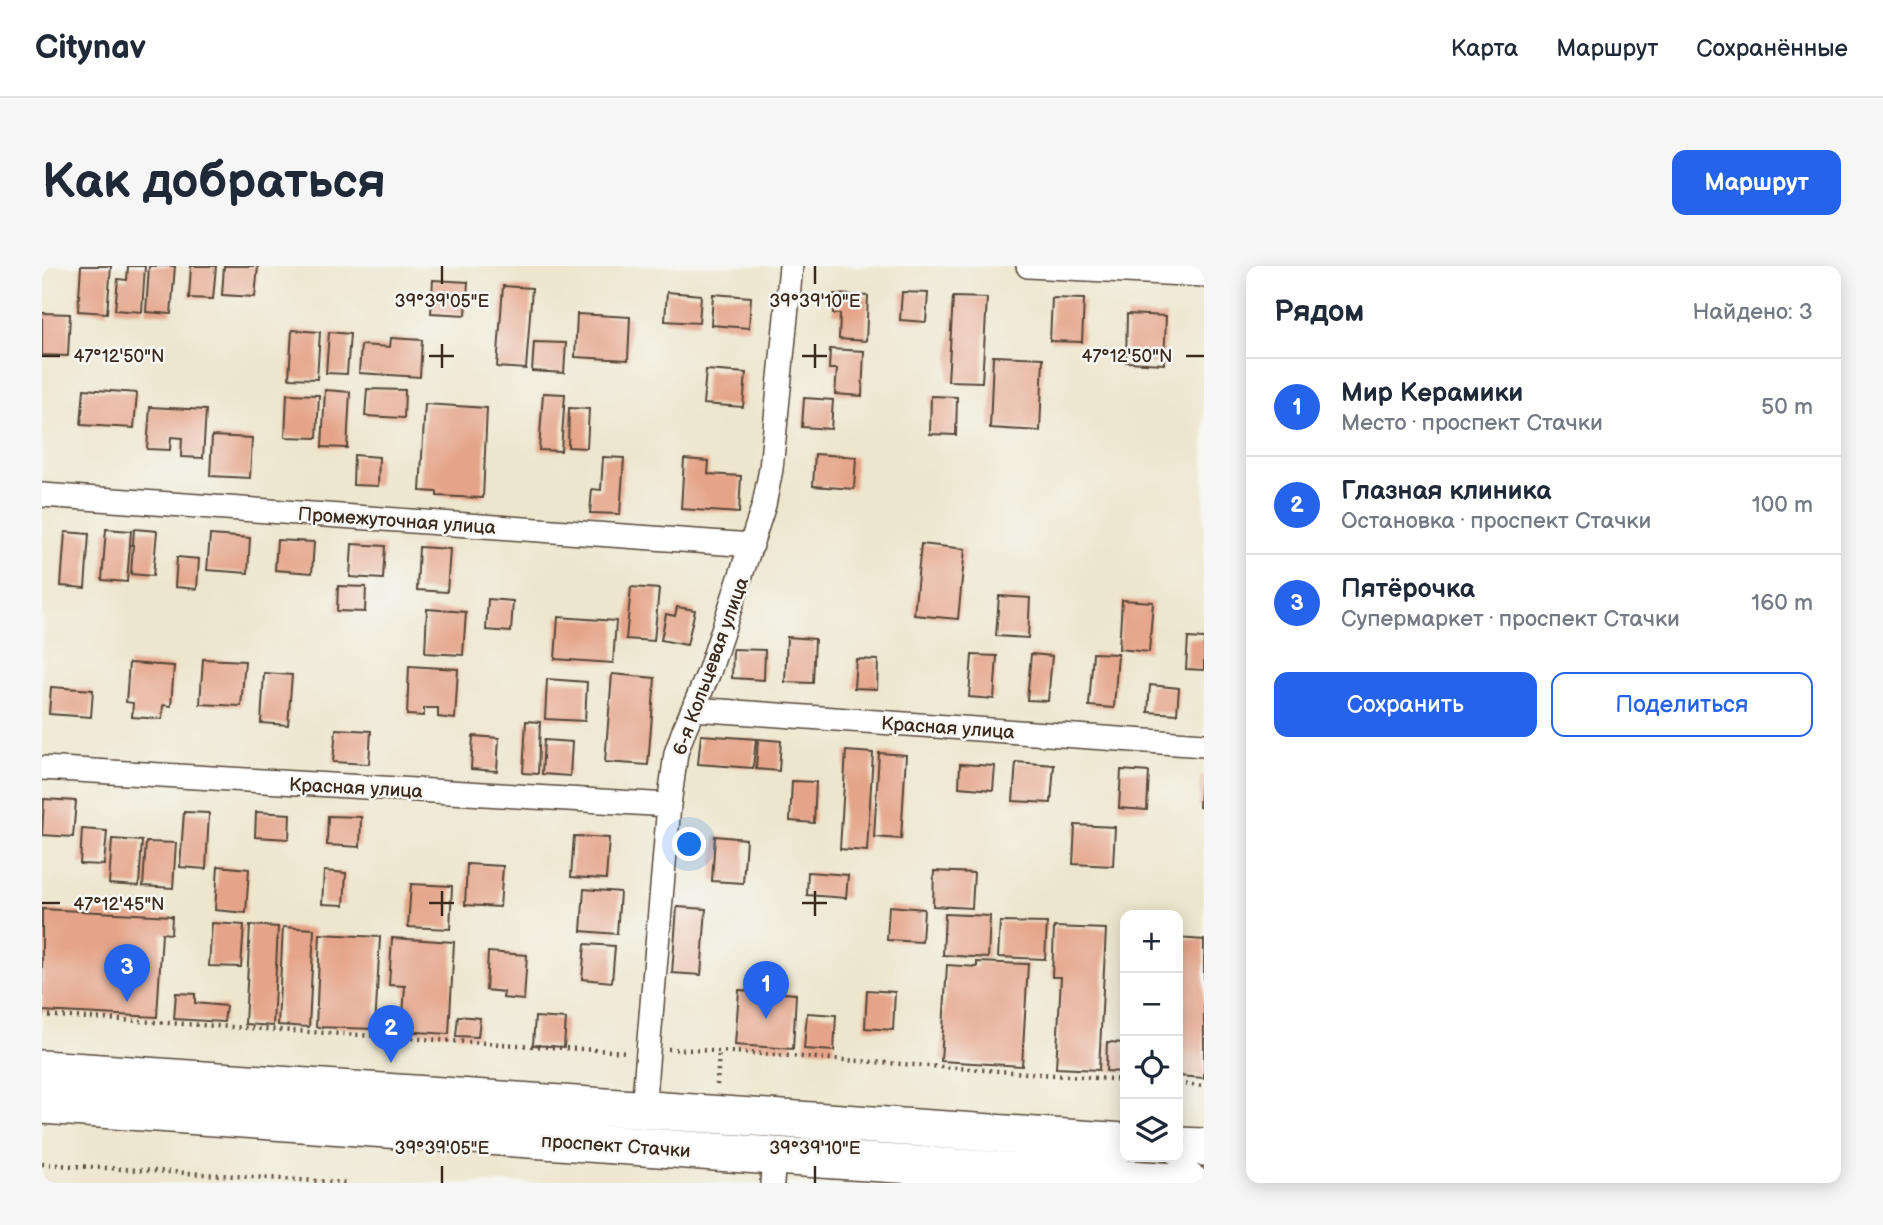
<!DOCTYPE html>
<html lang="ru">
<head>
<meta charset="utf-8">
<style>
	:root { --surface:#fff; --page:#f6f6f7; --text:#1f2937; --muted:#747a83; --line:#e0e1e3; --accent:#2563eb }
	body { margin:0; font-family:"Balsamiq Sans",sans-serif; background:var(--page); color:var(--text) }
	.controls { position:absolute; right:21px; bottom:21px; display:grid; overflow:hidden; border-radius:14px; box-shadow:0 4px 18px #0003 }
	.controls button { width:63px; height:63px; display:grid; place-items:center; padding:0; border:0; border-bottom:2px solid var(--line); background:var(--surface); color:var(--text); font:35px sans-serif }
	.you { position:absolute; left:648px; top:579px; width:24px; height:24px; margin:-18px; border:5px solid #fff; border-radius:50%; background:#1a73e8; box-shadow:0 0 0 10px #1a73e833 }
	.badge { display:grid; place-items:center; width:46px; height:46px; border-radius:50%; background:var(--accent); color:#fff; font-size:23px; font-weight:700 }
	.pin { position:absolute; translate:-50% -58px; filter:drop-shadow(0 2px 4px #0008) }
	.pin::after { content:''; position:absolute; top:37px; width:24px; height:21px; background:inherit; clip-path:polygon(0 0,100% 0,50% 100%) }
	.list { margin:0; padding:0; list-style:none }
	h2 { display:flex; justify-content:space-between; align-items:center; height:91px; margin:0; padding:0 28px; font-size:30px }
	h2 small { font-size:23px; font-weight:400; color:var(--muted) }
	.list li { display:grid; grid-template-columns:46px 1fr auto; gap:21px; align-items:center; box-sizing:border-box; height:98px; padding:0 28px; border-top:2px solid var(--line) }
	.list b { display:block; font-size:26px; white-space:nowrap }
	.list p { margin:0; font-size:23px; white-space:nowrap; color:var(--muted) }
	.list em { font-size:23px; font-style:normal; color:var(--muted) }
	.actions { display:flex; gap:14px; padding:21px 28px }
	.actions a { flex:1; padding:16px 0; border:2px solid var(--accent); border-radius:14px; text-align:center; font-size:24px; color:var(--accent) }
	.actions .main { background:var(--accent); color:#fff }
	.icon { flex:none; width:38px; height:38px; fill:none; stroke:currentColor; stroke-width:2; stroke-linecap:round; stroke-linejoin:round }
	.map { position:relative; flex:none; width:1162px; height:917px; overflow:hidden; border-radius:14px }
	header { display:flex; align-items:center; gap:42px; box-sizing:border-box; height:98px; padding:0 35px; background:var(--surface); border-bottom:2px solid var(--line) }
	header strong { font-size:33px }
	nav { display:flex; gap:38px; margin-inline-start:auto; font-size:24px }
	.intro { display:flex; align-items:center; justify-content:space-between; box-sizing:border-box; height:168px; padding:0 42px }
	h1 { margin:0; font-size:49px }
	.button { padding:18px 32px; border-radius:14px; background:var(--accent); color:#fff; font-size:24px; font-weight:700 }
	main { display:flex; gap:42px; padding:0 42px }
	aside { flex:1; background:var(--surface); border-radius:14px; box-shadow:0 4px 18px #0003 }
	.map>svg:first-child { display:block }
	.building { fill:#e5a489 }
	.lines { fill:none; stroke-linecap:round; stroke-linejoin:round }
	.minor-casing { stroke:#564638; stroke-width:26 }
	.primary-casing { stroke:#564638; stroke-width:40 }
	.path { stroke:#564638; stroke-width:4.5; stroke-dasharray:2 5; stroke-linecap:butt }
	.minor { stroke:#fff; stroke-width:23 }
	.primary { stroke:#fff; stroke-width:37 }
	.ticks { fill:none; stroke:#3b2a1e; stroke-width:2.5 }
	.labels { text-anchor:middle; stroke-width:5; stroke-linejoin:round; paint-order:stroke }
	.street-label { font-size:19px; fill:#3b2a1e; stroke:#f6f6f2 }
	.ticks-label { font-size:18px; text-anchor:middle; fill:#3b2a1e; stroke:#f6f6f2; stroke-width:5; stroke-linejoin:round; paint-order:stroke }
</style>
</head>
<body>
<header>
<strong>Citynav</strong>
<nav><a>Карта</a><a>Маршрут</a><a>Сохранённые</a></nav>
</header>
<div class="intro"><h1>Как добраться</h1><a class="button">Маршрут</a></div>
<main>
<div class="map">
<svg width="1162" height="917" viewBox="0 0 1162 917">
	<rect width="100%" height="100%" fill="#f6f6f2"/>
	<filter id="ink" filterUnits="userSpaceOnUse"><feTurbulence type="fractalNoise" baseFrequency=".0143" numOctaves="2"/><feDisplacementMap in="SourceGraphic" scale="14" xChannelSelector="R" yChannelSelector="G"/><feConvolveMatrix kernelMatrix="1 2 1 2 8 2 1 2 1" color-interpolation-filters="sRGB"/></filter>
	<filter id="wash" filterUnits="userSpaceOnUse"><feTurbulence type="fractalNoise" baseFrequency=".00686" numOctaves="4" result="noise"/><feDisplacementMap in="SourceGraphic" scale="28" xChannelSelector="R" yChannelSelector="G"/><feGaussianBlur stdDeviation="1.57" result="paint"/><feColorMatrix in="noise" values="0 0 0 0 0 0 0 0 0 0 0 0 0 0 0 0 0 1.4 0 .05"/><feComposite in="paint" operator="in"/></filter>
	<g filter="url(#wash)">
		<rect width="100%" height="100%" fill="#ede6cd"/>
		<g id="blocks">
			<path class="building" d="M39 0H69L65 47 36 45Z
				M86 0H103L100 46 73 44 76 13 85 14Z
				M107 0H133L129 48 104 46Z
				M149 0H174L171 33 147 32Z
				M182 0H216L213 31 180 29Z
				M391 14 426 16 424 49 389 47Z
				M461 20 490 22 484 103 455 101Z
				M625 26 659 29 657 57 623 55Z
				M860 26 886 27 884 56 858 54Z
				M671 28 709 31 707 62 669 59Z
				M792 28 826 30 824 75 797 73 798 48H791Z
				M911 31 945 32 940 116 906 115Z
				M1010 32 1042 33 1040 76 1008 75Z
				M0 47 28 48 26 90 0 89Z
				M535 48 588 51 586 94 533 91Z
				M1085 48 1124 50 1122 98 1084 96Z
				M250 64 278 66 275 113 247 112Z
				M287 66 308 68 305 108 284 107Z
				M349 72 380 74 378 111 317 107 319 79 348 81Z
				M492 76 524 77 522 107 490 105Z
				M788 83 822 85 820 130 793 128 795 103H787Z
				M951 90 1001 92 998 165 948 162Z
				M664 104 704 107 701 141 661 138Z
				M42 123 95 127 92 162 39 159Z
				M325 123 363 124 362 152 323 150Z
				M283 124 308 126 305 182 280 181Z
				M501 127 523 128 519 185 497 184Z
				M245 128 277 129 275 172 243 171Z
				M889 130 915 131 914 169 888 168Z
				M762 132 791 134 789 163 760 161Z
				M383 138 445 142 441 232 395 230V226L378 225Z
				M108 141 164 144 161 192 139 191 140 172 129 171 128 184 105 183Z
				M527 142 547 143 545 182 526 181Z
				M170 170 210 172 208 212 168 210Z
				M773 188 814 191 812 223 771 220Z
				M312 189 337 191 336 220 311 219Z
				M561 191 582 192 578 248 548 247 550 223 559 224Z
				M642 193 667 195 666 208 699 210 697 247 639 243Z
				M64 263 89 265 85 316 60 314Z
				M92 263 115 265 111 310 89 308Z
				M23 266 47 268 43 322 19 320Z
				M168 269 208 272 206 307 165 304Z
				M235 274 272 276 270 307 233 304Z
				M310 278 343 280 341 313 308 311Z
				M879 278 923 283 916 353 872 349Z
				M377 281 408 283 405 326 375 324Z
				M135 291 157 293 155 323 133 321Z
				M296 320 324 321 323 346 295 345Z
				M589 321 617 323 612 375 584 373Z
				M957 330 988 332 986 372 954 370Z
				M446 333 471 335 469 366 444 364Z
				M1080 334 1111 336 1107 386 1077 383Z
				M635 341 653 344 645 379 619 374 624 348 633 350Z
				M385 343 424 346 421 389 383 387Z
				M516 351 574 355 571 397 513 393Z
				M745 371 773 373 771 417 743 416Z
				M1146 372 1162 373V404L1144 403Z
				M691 383 723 384 722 414 690 412Z
				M1051 387 1076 388 1072 442 1047 440Z
				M989 388 1010 390 1006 435 985 434Z
				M930 389 955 390 952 433 927 431Z
				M161 393 203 395 199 440 158 438Z
				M814 393 836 394 835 423 812 422Z
				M87 397 132 400 129 440 121 439 120 453 90 451 91 437 84 436Z
				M367 400 416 403 413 453 396 451V442H382V450L365 449Z
				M222 407 250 409 246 459 219 457Z
				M570 408 613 412 606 499 563 496Z
				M505 413 545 416 543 455 503 453Z
				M1108 419 1137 422 1135 448 1106 446Z
				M9 421 51 424 49 451 7 448Z
				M484 455 498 456 496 508 481 507Z
				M294 463 329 465 327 498 291 496Z
				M659 469 714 473 711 502 656 498Z
				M431 470 457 472 455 505 429 503Z
				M716 473 739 475 737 505 714 503Z
				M502 474 530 476 528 510 500 508Z
				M804 485 831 487 825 585 798 583Z
				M837 487 864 489 859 573 832 571Z
				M974 496 1012 499 1009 537 971 535Z
				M918 498 953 500 951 524 917 521Z
				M1079 504 1107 506 1105 544 1077 542Z
				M1159 510H1162V541H1157Z
				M750 515 774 516 772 557 748 555Z
				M2 533 34 535 31 571 0 569Z
				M142 546 167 547 164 603 138 601Z
				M214 546 248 548 247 573 213 571Z
				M286 550 319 551 318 581 285 579Z
				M1033 559 1073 561 1071 600 1031 598Z
				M40 563 65 565 62 599 38 598Z
				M532 570 567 572 564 613 529 611Z
				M673 570 704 573 701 617 670 615Z
				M70 573 100 575 97 620 67 618Z
				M104 576 134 577 131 622 101 620Z
				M425 598 461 600 458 641 423 639Z
				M176 600 207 603 204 647 173 644Z
				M282 605 304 607 302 639 280 638Z
				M892 605 932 607 930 642 891 640Z
				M766 606 806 609 804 632 765 629Z
				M369 618 410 620 408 663 366 661Z
				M542 623 578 626 575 668 539 665Z
				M847 640 882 643 880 676 845 674Z
				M635 641 664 643 659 709 630 707Z
				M0 643 130 650 129 668 120 667 115 751 0 745Z
				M903 648 948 650 946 692 901 689Z
				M958 656 1005 657 1003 693 956 691Z
				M170 657 202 659 199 701 167 700Z
				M208 659 236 661 231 760 203 758Z
				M241 661 272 663 267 761 236 759Z
				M1012 661 1064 663 1057 804 1014 802 1019 711H1010Z
				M278 668 338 671 333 763 274 761Z
				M350 672 412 676 407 768 360 765 363 720 347 719Z
				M1136 672 1162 674V812L1136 810Z
				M543 678 573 680 570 716 540 713Z
				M446 686 485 689 482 734 461 732 462 726 444 724Z
				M935 696 986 698 980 800 899 795 905 699 935 701Z
				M697 724 754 728 751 783 693 779Z
				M825 724 853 726 851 764 823 762Z
				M134 727 153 728V737L184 740 182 756 132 753Z
				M765 747 794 749 792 785 762 783Z
				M416 750 438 752 436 771 414 770Z
				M493 751 524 753 522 781 491 779Z
				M1065 776 1083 777V806L1064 805Z"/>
		</g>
	</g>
	<g filter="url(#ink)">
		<use href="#blocks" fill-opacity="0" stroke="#564638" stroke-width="2"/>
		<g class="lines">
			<defs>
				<path id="minor" d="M986 0 1162 9
					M0 229 710 279
					M651 443 1162 479
					M0 502 627 539
					M601 844 627 539 634 487 642 464 667 406 722 239 729 203 749 0
					M730 917 732 890"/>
				<path id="primary" d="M0 803 1083 876
					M0 839 732 890 1149 917
					M1136 880 1162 881"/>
			</defs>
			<use href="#minor" class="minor-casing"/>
			<use href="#primary" class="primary-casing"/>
			<path class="path" d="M0 749 586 786
				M626 783 677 785 1083 814
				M1136 818 1162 820
				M675 819 677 785
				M0 898 307 917"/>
			<use href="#minor" class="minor"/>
			<use href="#primary" class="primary"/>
		</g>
	</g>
	<path class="ticks" d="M400 0V18M773 0V18M400 78V102M773 78V102M0 90H18M387 90H412M760 90H785M1144 90H1162M400 625V650M773 625V650M0 637H18M387 637H412M760 637H785M400 900V917M773 900V917"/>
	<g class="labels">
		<g class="street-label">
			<text transform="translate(355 254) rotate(4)" y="7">Промежуточная улица</text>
			<text transform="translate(668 400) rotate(-70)" y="7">6-я Кольцевая улица</text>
			<text transform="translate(906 461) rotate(4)" y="7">Красная улица</text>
			<text transform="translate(314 521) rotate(3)" y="7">Красная улица</text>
			<text transform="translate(574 879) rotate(4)" y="7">проспект Стачки</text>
		</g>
	</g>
	<g class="ticks-label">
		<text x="400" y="41">39°39'05"E</text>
		<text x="773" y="41">39°39'10"E</text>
		<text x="77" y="96">47°12'50"N</text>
		<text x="1085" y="96">47°12'50"N</text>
		<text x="77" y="644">47°12'45"N</text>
		<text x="400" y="888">39°39'05"E</text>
		<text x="773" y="888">39°39'10"E</text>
	</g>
</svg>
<div class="controls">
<button>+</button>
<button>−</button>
<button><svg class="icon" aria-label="locate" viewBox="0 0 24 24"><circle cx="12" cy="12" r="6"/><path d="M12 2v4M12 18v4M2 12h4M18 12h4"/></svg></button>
<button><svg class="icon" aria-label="layers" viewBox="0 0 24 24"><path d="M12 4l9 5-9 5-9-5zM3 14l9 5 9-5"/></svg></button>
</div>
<div class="you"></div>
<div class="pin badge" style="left:724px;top:753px">1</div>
<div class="pin badge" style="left:349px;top:797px">2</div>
<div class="pin badge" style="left:85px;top:736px">3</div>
</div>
<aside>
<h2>Рядом<small>Найдено: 3</small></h2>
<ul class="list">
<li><span class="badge">1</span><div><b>Мир Керамики</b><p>Место · проспект Стачки</p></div><em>50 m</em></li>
<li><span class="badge">2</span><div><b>Глазная клиника</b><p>Остановка · проспект Стачки</p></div><em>100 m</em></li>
<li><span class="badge">3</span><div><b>Пятёрочка</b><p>Супермаркет · проспект Стачки</p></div><em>160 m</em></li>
</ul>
<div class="actions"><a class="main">Сохранить</a><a>Поделиться</a></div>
</aside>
</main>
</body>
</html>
